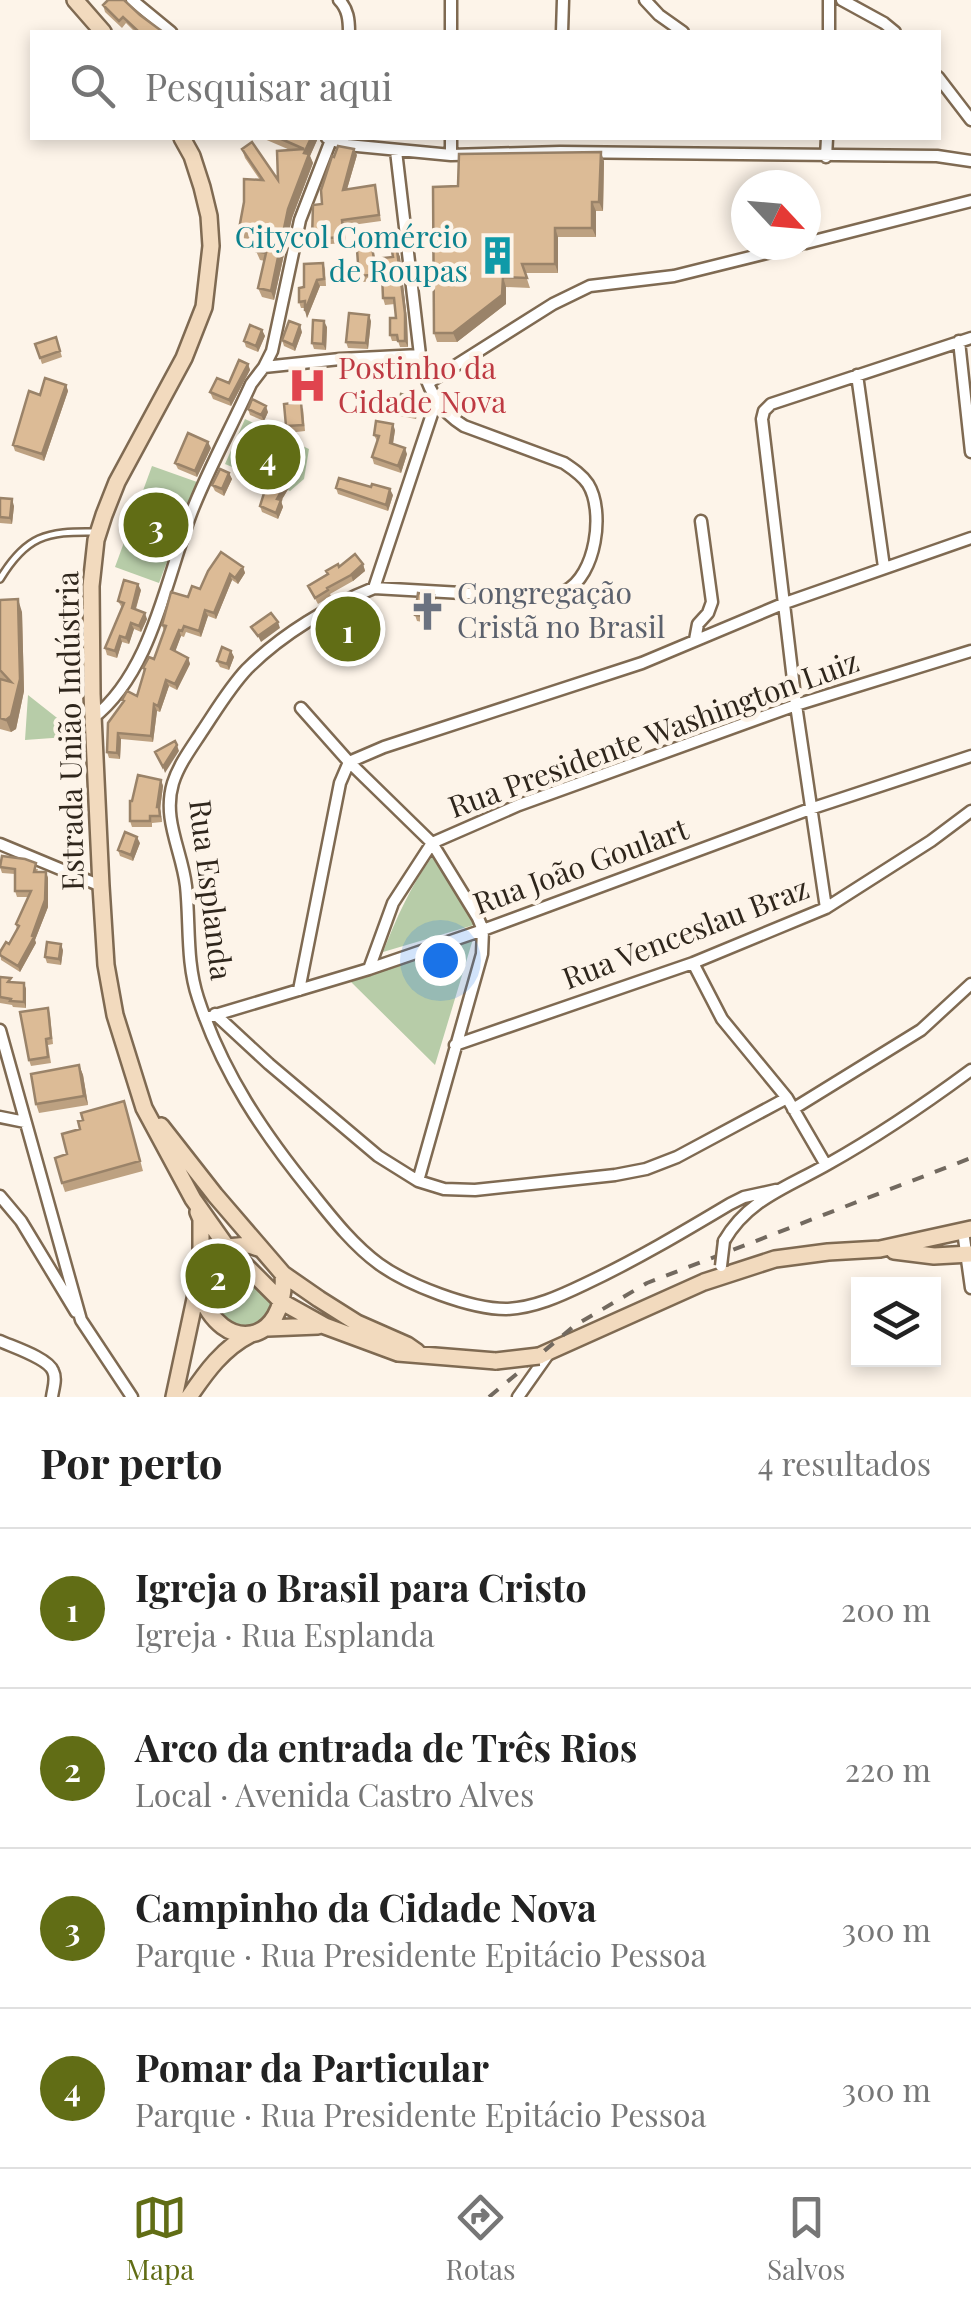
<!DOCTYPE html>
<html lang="pt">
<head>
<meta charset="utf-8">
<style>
	:root { --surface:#fff; --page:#f2f2f2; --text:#222; --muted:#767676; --line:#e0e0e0; --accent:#616d15 }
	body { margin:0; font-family:"Playfair Display",serif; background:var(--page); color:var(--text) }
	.controls { position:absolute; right:30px; bottom:30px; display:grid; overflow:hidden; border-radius:0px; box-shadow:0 5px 15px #0003 }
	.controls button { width:90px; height:90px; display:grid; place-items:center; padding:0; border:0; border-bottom:2px solid var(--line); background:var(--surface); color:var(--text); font:50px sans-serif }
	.compass { position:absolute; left:731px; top:170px; width:90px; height:90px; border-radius:50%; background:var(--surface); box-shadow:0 5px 15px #0003; rotate:116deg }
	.you { position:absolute; left:440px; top:960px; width:35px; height:35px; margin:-25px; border:8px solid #fff; border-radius:50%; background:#1a73e8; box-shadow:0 0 0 15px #1a73e833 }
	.badge { display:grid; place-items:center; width:65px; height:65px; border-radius:50%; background:var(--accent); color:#fff; font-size:32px; font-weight:700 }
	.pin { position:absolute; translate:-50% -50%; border:5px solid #fff; box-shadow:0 2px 10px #0006 }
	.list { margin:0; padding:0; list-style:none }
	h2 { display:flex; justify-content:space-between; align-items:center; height:130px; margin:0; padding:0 40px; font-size:42px }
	h2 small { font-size:32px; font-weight:400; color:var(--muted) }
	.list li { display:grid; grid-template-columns:65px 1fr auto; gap:30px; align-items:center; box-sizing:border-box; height:160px; padding:0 40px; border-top:2px solid var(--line) }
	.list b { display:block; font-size:38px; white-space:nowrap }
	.list p { margin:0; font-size:32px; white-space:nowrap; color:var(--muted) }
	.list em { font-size:32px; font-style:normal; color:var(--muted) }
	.icon { flex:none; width:55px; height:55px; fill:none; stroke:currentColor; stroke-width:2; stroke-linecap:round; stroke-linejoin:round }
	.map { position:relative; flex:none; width:971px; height:1397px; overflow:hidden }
	.search { position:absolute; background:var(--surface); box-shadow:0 5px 15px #0003; left:30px; right:30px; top:30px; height:110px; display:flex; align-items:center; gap:25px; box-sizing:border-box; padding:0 35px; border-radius:0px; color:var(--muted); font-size:38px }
	.sheet { height:770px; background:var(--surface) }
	nav { display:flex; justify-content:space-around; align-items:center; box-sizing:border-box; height:140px; border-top:2px solid var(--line); background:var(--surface); font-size:28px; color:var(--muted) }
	nav a { display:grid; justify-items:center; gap:5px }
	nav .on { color:var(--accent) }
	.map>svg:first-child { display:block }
	.green { fill:#b7cca8 }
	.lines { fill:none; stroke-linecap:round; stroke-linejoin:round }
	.service-casing { stroke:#7f6a52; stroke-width:10 }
	.minor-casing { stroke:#7f6a52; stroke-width:15 }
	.secondary-casing { stroke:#7f6a52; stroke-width:20 }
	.service { stroke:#fff; stroke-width:5 }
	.minor { stroke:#fff; stroke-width:10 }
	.secondary { stroke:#f2dabe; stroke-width:15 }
	.rail { stroke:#72695f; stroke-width:4; stroke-dasharray:12 12; stroke-linecap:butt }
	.minor-bridge-casing { stroke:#7f6a52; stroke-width:15; stroke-linecap:butt }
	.secondary-bridge-casing { stroke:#7f6a52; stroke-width:20; stroke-linecap:butt }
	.minor-bridge { stroke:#fff; stroke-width:10 }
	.secondary-bridge { stroke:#f2dabe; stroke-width:15 }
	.wall { fill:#bda181 }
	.shaded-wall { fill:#9a8369 }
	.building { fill:#dcbb96; stroke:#9a8369; stroke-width:2.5 }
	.labels { text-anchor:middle; stroke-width:9; stroke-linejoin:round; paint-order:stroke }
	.culture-label { font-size:30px; fill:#0d838f; stroke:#fdf4e9; text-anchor:end }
	.health-label { font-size:30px; fill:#be3a42; stroke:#fdf4e9; text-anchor:start }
	.worship-label { font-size:30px; fill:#5b616d; stroke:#fdf4e9; text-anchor:start }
	.street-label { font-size:30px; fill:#2f261c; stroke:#fdf4e9 }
</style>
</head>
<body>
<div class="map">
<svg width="971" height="1397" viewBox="0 0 971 1397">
	<rect width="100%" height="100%" fill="#fdf4e9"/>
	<path class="green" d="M245 419 309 449 304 479 290 491 225 464Z
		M152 466 197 482 159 583 115 567Z
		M28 695 80 736 25 740Z
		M432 857 459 897 474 925 383 952C396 919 410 887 432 857Z
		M473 939 435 1065 350 981 377 969Z
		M229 1257 275 1307C264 1320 245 1338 227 1324 222 1320 220 1315 217 1310 214 1306 209 1302 207 1297 201 1280 217 1265 229 1257Z"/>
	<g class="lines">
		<defs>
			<path id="service" d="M0 579C26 536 46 531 95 532"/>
			<path id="minor" d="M132 0 171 32
				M339 0C348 9 349 20 349 32
				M451 0V32
				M645 0 659 15 683 32
				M842 0 884 23 895 32
				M562 32 563 0
				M829 32V0
				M938 77 971 120
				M327 138 347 145 451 155 560 152 937 156 971 161
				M451 138V155
				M396 151 420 355C425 385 438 410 464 426L564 463C573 469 582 475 588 484 605 511 596 576 565 591 556 596 545 596 534 597L374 588C329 606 282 634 247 669 230 687 217 709 203 730 192 747 179 764 173 783 162 819 182 851 186 886 190 924 186 962 198 998 222 1072 263 1133 312 1193 332 1218 353 1245 379 1264 408 1285 470 1309 506 1309 534 1308 560 1296 585 1284 636 1260 683 1232 730 1204L744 1197 776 1190
				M826 157 827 138
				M806 243 971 201
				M959 341 971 452
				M264 367 340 359 420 355
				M857 375 884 567
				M428 383 553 304 590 286 674 276 799 245
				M374 588 437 399
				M695 640 698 624 708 613 712 602 701 521
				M301 708 349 762 432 843 478 918 483 930 482 954 418 1181
				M93 718C152 672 166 578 192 511 209 468 232 426 251 384L264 367 272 351 300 220 331 140
				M0 844 101 886
				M826 908 796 705 762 419 764 411 771 404 971 338
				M693 963 722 1019 787 1098 826 1165
				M369 969 393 903 432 843 519 805 796 705 971 651
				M299 990 340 783 349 762 384 747 642 663 785 603 971 538
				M215 1014 269 1064 378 1156 418 1181 444 1189 475 1190 615 1175 646 1169 677 1157 787 1098
				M205 1018 369 969 483 930 810 809 971 756
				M0 1030 81 1320 132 1397
				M455 1045 693 963 826 908 931 841 971 811
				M793 1109 921 1030 971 984
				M0 1117 25 1122
				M0 1196 21 1221 76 1312
				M963 1231 971 1288
				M724 1241C748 1199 788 1187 828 1164 878 1136 925 1104 971 1070
				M0 1341C13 1347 48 1358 53 1371 57 1379 53 1389 52 1397
				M518 1397 549 1353"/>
			<path id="secondary" d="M75 0 103 32
				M182 138 192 156 202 187 209 216 211 246 204 307 184 358 117 482 104 515 96 540 91 586 92 694 101 886 106 965 115 1015 144 1108 193 1199 227 1247 282 1302 325 1326 398 1353 496 1361
				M161 1126 215 1195 283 1274 319 1299 357 1323 407 1345 417 1352
				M198 1212 201 1219V1271
				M894 1251 934 1256 971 1254
				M199 1291C222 1357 288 1345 283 1274
				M268 1328 318 1326
				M539 1356 704 1282 775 1259 828 1252 880 1249 971 1229
				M174 1397 201 1271 216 1254 227 1247 249 1245 261 1249
				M189 1397C206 1372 223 1348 251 1334"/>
		</defs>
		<use href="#service" class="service-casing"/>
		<use href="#minor" class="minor-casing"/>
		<use href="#secondary" class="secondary-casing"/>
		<use href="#service" class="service"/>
		<use href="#minor" class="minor"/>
		<use href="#secondary" class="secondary"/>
		<path class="rail" d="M489 1397 574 1326 647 1283 971 1158"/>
		<defs>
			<path id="minor-bridge" d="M721 1266 724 1241"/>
			<path id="secondary-bridge" d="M496 1361 539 1356"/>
		</defs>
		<use href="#minor-bridge" class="minor-bridge-casing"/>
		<use href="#secondary-bridge" class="secondary-bridge-casing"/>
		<use href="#minor-bridge" class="minor-bridge"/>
		<use href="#secondary-bridge" class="secondary-bridge"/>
	</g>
	<path class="wall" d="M103 5 140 15 163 32H135L126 23 122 28 105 12Z
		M262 138H318L310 156 313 163 292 218 274 300 262 297 258 288 265 261 260 260 256 251 259 240 242 238 239 229 260 180 245 158 242 149 278 180 290 150Z
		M357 155 347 189 375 185 381 221 345 226 346 243 315 245 312 239Z
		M604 161 603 211H596V237H558V273H525L530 288 506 287V304L457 342H437L434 333 458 186Z
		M370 235 375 259 393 257 397 250 400 257 407 320 408 347H400L398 341H392L390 335 396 318 395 304 385 305 383 298 382 281 362 282 359 276Z
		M323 263 325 269 326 286H320L307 318 305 308H301L299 302Z
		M371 321 368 349 348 348 346 342Z
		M327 327 326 350 314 349 312 343Z
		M262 330 265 336 258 352 246 347 244 341Z
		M302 332 295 351 284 346 282 340Z
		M56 337 62 357 42 364 40 358Z
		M248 364 250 370 231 406 213 399 210 392 229 383Z
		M66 385 68 391 44 461 15 451 13 445 40 395Z
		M419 404 416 419 400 416 398 410Z
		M303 408 305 431 288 433 286 426Z
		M248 409 268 412 264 421 250 415Z
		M395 430 393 444 407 454 401 473 374 464 372 457 377 441 374 435Z
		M211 448 197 477 178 469 175 463Z
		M298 450 300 456 293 469 296 476 281 501 283 507 278 519 262 512 260 506 269 478 265 476 263 470 274 458Z
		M229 473 232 479 224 496 215 491 212 485Z
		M336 488 393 495 388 511 338 494Z
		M0 498 14 506 12 524 0 523Z
		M363 564 365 571 353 581 330 594 331 596 318 604 308 586 339 567Z
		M243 567 245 573 238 584 232 580 216 619 208 616 201 637 186 632 184 637 181 636 175 651 188 658 190 664 177 690 169 686 160 712 157 711 153 742 121 739 120 759 109 758 107 752 123 702 122 700 137 696 144 672 143 668 154 659 164 631 162 625 188 597 200 589Z
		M141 590 136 609 147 619 141 632 134 629 129 644 122 642 117 658 107 655 105 648 122 608 118 601Z
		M350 597 363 646 342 650 339 641Z
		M0 600 22 612 24 691 16 729 11 732 0 729Z
		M436 601 433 624 417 621 415 615Z
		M231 651 234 657 229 670 220 667 217 661Z
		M161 780 163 786 160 809 162 822 152 823V827H132L130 821 132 801Z
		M140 843 133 861 120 856 118 850Z
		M0 867 38 869 37 872H46L48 878V907L35 940 36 943 20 972 1 960 0 952 9 944 17 930 16 924 28 897H17L15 891V874L2 873Z
		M63 950 61 965 47 963 45 957Z
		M0 977 12 982 24 983 26 989V1008L13 1007 12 1005 0 1003Z
		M48 1008 50 1014 53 1044 48 1045 51 1063 31 1066 29 1060Z
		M79 1065 83 1075 88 1105 39 1113 36 1104Z
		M127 1111 143 1171 65 1192 62 1183 67 1154 80 1129Z"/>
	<path class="shaded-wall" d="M311 138H318L310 156 313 163 292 218 274 300 271 291 288 209 304 153Z
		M354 149 357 155 345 196 343 190Z
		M601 152 604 161 603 211 599 202Z
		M592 202 596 211V237L592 228Z
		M555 228 558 237V273L555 264Z
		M397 250 400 257 407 320 408 347 405 341Z
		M503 277 506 287V304L457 342 453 333Z
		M317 280 320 286 307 318 305 311Z
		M369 315 371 321 368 349 366 343Z
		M324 321 327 327 326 350 323 344Z
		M300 325 302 332 295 351 293 345Z
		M262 330 265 336 258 352 256 346Z
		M248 364 250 370 231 406 229 400Z
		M66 385 68 391 44 461 42 454Z
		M416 397 419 404 416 419 413 413Z
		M266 406 268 412 264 421 261 415Z
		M393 424 395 430 392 449 390 443Z
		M208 442 211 448 197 477 195 471Z
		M405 448 407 454 401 473 398 466Z
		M298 450 300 456 291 473 288 466Z
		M294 469 296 476 281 501 283 507 278 519 276 513 277 499Z
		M229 473 232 479 224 496 222 489Z
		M390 489 393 495 388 511 386 505Z
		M12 499 14 506 12 524 10 518Z
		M363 564 365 571 353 581 351 575Z
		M243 567 245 573 238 584 235 578Z
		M230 574 232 580 216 619 214 613Z
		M138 584 141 590 134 614 132 608Z
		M434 595 436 601 433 624 431 617Z
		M18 599 22 612 24 691 16 729 11 732 6 720Z
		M205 610 208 616 201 637 199 631Z
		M145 613 147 619 141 632 139 626Z
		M278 622 280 628 261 642 258 636Z
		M131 623 134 629 129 644 126 638Z
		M179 630 181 636 174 655 171 649Z
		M120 636 122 642 117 658 115 651Z
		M231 651 234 657 229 670 227 664Z
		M188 658 190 664 177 690 175 684Z
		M166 680 169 686 160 712 158 706Z
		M154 704 157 711 153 742 151 736Z
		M118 733 121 739 120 759 117 753Z
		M177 745 179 751 165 773 163 767Z
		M161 780 163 786 160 809 162 822 157 807Z
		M137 837 140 843 133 861 131 855Z
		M46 872 48 878V907L35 940 36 943 20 972 18 966 32 936Z
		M61 944 63 950 61 965 59 959Z
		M24 983 26 989V1008L24 1002Z
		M79 1065 83 1075 88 1105 84 1096Z"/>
	<path class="building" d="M108 0H124L140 15 163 32H139L123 17 119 21 103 5Z
		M279 138H311L304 153 309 154 288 209 271 291 258 288 266 253 256 251 261 232 239 229 244 202V179L263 180 242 149 252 142 278 180 277 151 304 149Z
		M338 146 354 149 343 190 375 185 379 215 342 220 344 237 312 239 313 205 322 204 321 190 332 156 334 157Z
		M601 152 599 202H592V228H555V264H522L527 278 503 277 502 295 453 333H434L433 187 458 186 459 154Z
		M370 235 374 259 393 257 392 251 397 250 405 313V341H398L397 335H390V318H396L394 298H383L382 274 359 276 356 237Z
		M323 263 324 279 317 280 305 311V301L299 302V288L304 287V264Z
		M349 313 369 315 366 343 346 342Z
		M313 320 324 321 323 344 312 343Z
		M289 321 300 325 293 345 282 340Z
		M250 325 262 330 256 346 244 341Z
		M56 337 60 351 40 358 35 344Z
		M239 360 248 364 229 400 210 392 217 378 229 383Z
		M45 378 66 385 42 454 13 445 29 391 40 395Z
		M401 394 416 397 413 413 398 410Z
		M252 399 266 406 261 415 248 409Z
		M301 402 303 425 286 426 284 404Z
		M376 421 393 424 390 443 405 448 398 466 372 457 379 436 374 435Z
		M188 433 208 442 195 471 175 463Z
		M284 442 298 450 288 466 294 469 277 499 281 500 276 513 260 506 270 474 263 470 270 456 274 458Z
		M220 469 229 473 222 489 212 485Z
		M339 478 371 487 372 484 390 489 386 505 336 488Z
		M0 498 12 499 10 518 0 517Z
		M221 552 243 567 235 578 230 574 214 613 205 610 199 631 184 626 182 631 179 630 171 649 188 658 175 684 166 680 158 706 154 704 151 736 118 733 117 753 107 752 108 723 124 701 122 700 127 691 137 696 145 669 143 668 149 657 154 659 166 626 162 625 171 592 188 597 192 586 200 589 208 571Z
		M355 554 363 564 351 575 327 588 328 590 315 598 308 586 328 574 326 571 338 564 339 567Z
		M124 580 138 584 132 608 145 613 139 626 131 623 126 638 120 636 115 651 105 648 124 603 118 601Z
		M418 593 434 595 431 617 415 615Z
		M350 597 359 636 339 641 331 607Z
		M18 599 20 679 11 716 6 720 0 718V679L11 682 0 670V600Z
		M271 613 278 622 258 636 251 627Z
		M222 647 231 651 227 664 217 661Z
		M175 741 177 745 163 767 155 752Z
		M138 775 161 780 157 807H159L160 816H150V821H130V801H132Z
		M125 832 137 837 131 855 118 850Z
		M2 856 25 859 36 863 34 872H46L45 900 32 936 34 937 18 966 0 955V952L6 942 9 944 19 926 16 924 31 891H15V869L0 867Z
		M47 942 61 944 59 959 45 957Z
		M0 977 11 978 8 982 24 983V1002L10 1001 11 999 0 997Z
		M48 1008 51 1038 46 1039 48 1057 29 1060 20 1012Z
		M79 1065 84 1096 36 1104 31 1074Z
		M124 1101 140 1161 62 1183 55 1158 67 1154 62 1134 80 1129 78 1121 83 1120 81 1113Z"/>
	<defs>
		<symbol id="building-bare" viewBox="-9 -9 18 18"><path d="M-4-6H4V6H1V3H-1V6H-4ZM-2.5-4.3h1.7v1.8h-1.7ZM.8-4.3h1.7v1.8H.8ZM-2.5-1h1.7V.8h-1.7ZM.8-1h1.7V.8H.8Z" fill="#0f9aa8" stroke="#fdf4e9" stroke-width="2.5" paint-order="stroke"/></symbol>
		<symbol id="hospital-bare" viewBox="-9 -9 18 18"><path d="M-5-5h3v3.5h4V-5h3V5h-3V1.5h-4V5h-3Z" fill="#e0444e" stroke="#fdf4e9" stroke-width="2.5" paint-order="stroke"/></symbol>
		<symbol id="church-bare" viewBox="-9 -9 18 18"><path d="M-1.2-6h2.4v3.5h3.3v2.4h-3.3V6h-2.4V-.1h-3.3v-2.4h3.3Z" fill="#6b7280" stroke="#fdf4e9" stroke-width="2.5" paint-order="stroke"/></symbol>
	</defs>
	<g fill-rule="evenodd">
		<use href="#building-bare" x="470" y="228" width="55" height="55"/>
		<use href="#hospital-bare" x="280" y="358" width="55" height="55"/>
		<use href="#church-bare" x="400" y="584" width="55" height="55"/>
	</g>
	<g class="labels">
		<g class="culture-label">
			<text x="468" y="248">Citycol Comércio<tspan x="468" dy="34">de Roupas</tspan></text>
		</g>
		<g class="health-label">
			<text x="338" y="379">Postinho da<tspan x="338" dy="34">Cidade Nova</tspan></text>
		</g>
		<g class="worship-label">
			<text x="457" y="604">Congregação<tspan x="457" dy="34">Cristã no Brasil</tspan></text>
		</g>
		<g class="street-label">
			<text transform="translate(71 731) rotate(-91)" y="10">Estrada União Indústria</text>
			<text transform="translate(654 735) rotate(-20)" y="10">Rua Presidente Washington Luiz</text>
			<text transform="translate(581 867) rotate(-20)" y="10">Rua João Goulart</text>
			<text transform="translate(210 890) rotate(83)" y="10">Rua Esplanda</text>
			<text transform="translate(686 934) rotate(-21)" y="10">Rua Venceslau Braz</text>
		</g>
	</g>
</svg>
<div class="controls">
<button><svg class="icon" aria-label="layers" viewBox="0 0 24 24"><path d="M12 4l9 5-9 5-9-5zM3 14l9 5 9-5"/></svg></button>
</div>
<svg class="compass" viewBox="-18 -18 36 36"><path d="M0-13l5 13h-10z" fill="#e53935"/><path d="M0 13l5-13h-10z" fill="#767676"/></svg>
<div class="you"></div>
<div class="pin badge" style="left:348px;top:629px">1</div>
<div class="pin badge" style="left:218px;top:1276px">2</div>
<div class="pin badge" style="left:156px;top:525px">3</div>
<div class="pin badge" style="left:268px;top:457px">4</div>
<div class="search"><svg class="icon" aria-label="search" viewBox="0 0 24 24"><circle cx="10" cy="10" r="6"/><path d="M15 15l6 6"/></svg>Pesquisar aqui</div>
</div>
<section class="sheet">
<h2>Por perto<small>4 resultados</small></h2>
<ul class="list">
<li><span class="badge">1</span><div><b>Igreja o Brasil para Cristo</b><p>Igreja · Rua Esplanda</p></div><em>200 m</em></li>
<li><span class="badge">2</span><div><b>Arco da entrada de Três Rios</b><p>Local · Avenida Castro Alves</p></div><em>220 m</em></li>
<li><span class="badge">3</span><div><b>Campinho da Cidade Nova</b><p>Parque · Rua Presidente Epitácio Pessoa</p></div><em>300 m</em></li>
<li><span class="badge">4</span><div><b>Pomar da Particular</b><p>Parque · Rua Presidente Epitácio Pessoa</p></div><em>300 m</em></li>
</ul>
</section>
<nav>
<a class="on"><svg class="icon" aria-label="map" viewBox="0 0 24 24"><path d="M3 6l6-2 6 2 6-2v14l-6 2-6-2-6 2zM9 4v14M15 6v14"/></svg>Mapa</a>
<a><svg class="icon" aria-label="directions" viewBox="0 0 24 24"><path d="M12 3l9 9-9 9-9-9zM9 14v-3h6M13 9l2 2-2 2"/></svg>Rotas</a>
<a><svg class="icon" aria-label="saved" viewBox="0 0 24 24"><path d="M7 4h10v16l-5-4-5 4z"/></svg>Salvos</a>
</nav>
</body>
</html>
